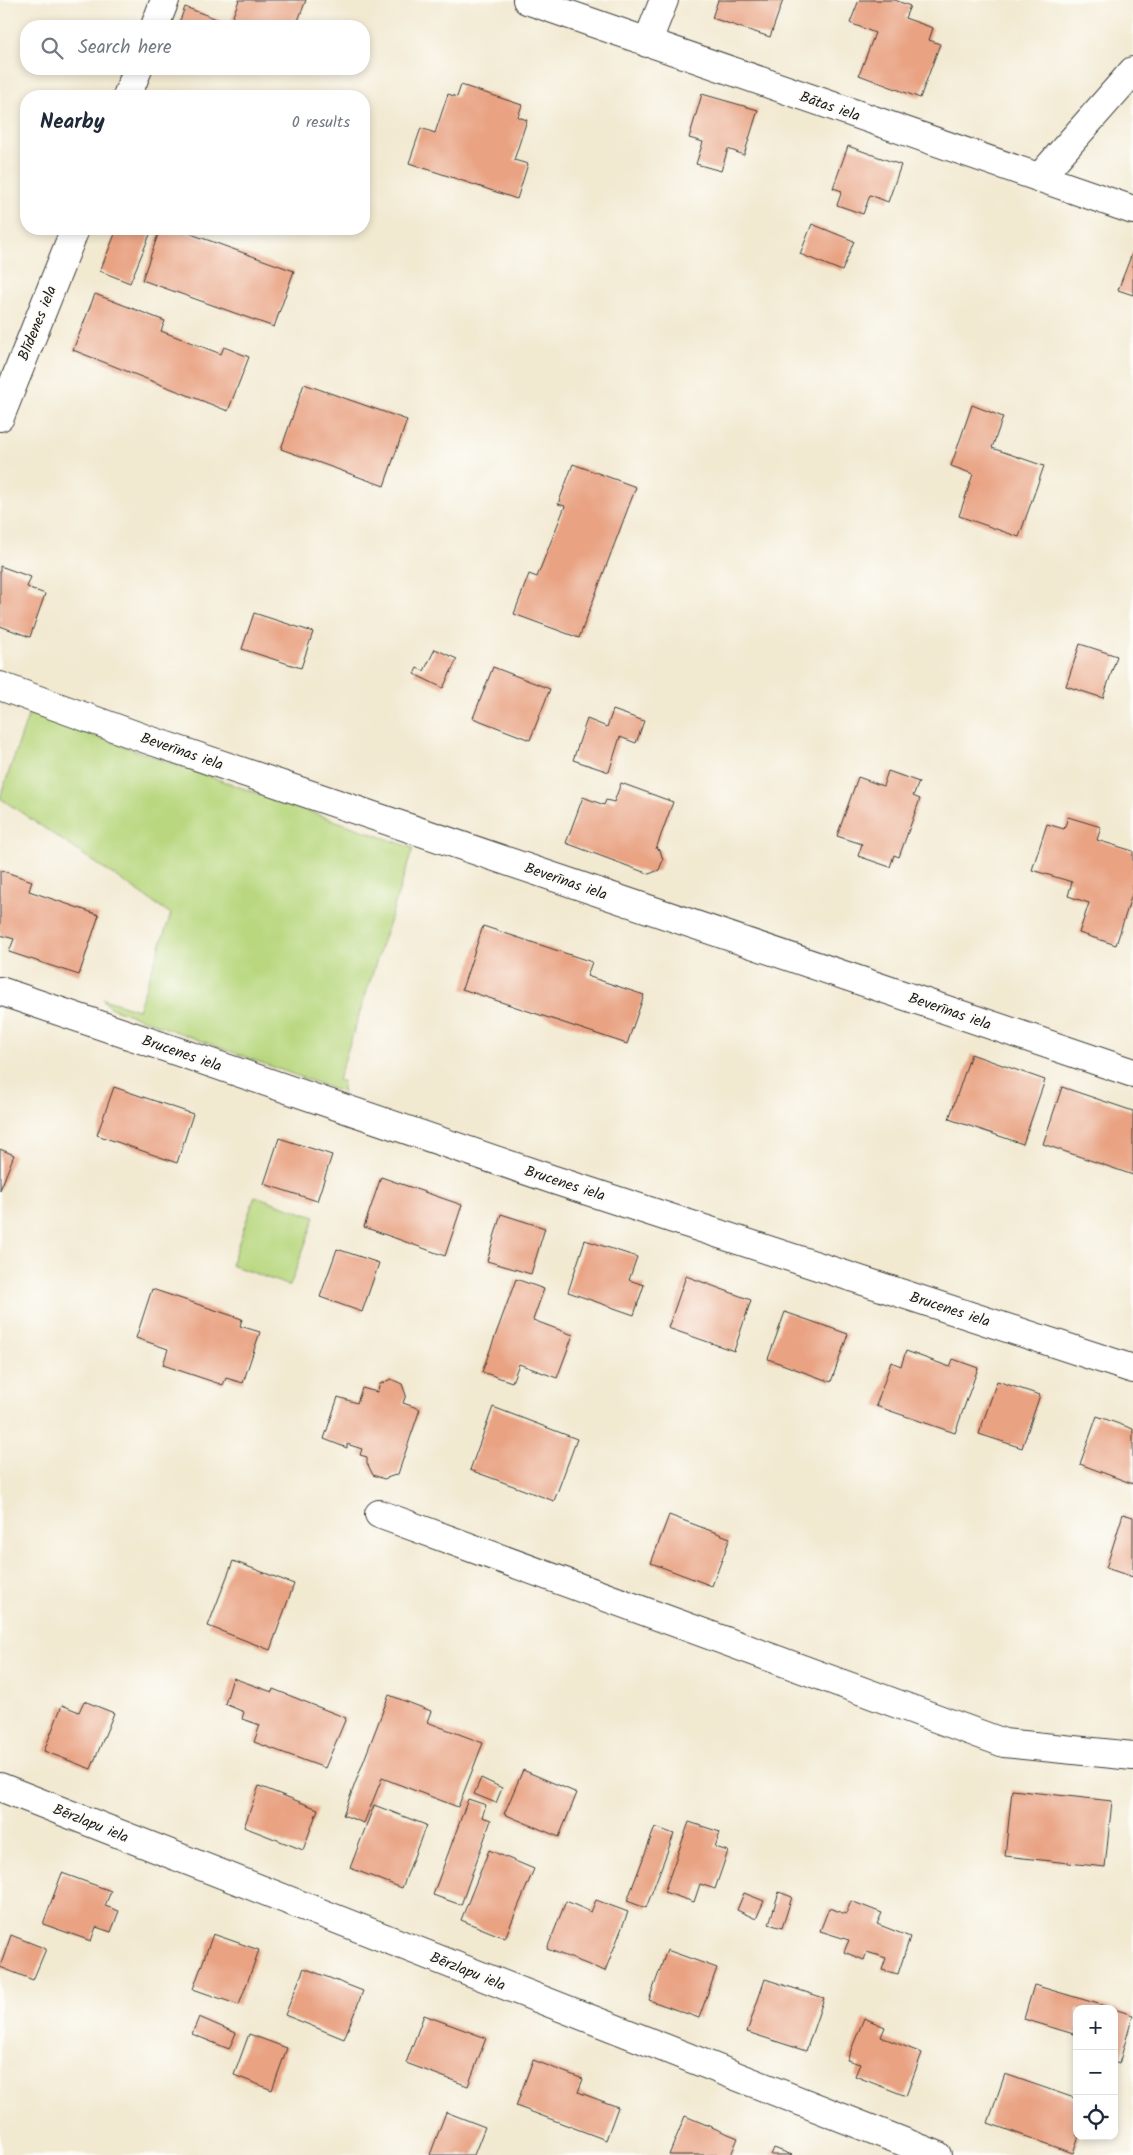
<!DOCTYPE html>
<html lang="en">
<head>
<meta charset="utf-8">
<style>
	:root { --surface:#fff; --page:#f2f2f3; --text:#1f2937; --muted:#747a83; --line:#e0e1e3 }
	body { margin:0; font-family:Kalam,sans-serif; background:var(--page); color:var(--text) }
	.controls { position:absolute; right:15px; bottom:15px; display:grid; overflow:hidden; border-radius:10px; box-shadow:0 2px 8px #0003 }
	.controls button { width:45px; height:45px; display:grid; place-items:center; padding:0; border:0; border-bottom:1px solid var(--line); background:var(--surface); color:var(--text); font:25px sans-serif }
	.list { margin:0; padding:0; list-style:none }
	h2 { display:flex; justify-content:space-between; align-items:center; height:65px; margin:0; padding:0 20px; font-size:21px }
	h2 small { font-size:16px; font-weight:400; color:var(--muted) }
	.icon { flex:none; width:28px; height:28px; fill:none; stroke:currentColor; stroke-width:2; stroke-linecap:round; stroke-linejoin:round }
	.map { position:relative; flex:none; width:1133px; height:2155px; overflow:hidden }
	.search { position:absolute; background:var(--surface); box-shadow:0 2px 8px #0003; left:20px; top:20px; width:350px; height:55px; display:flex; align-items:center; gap:12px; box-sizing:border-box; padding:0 18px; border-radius:20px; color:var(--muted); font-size:19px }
	.panel { position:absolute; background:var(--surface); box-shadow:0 2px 8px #0003; left:20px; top:90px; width:350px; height:145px; border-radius:20px }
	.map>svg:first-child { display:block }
	.green { fill:#b8d77e; stroke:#6a7a4d }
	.building { fill:#e9a383 }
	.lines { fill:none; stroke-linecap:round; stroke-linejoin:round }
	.minor-casing { stroke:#3c3b37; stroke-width:30 }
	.minor { stroke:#fff; stroke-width:28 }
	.labels { text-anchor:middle; stroke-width:4; stroke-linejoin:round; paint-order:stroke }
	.street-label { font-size:15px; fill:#1c1c1c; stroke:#fdfcf7 }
</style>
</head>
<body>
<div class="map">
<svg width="1133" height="2155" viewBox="0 0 1133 2155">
	<rect width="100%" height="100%" fill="#fdfcf7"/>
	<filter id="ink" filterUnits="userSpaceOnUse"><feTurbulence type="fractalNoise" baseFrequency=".02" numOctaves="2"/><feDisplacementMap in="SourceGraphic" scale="10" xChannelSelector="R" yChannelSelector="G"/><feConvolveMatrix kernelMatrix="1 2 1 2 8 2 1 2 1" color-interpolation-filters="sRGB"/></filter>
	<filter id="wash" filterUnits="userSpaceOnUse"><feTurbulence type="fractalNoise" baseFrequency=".0096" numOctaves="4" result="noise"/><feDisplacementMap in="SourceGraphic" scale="20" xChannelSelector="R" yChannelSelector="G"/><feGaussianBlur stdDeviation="1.12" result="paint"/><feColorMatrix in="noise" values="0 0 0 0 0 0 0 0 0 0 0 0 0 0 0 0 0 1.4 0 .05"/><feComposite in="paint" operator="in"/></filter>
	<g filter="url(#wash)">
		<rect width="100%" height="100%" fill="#f2e9d1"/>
		<path class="green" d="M29 713 413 848 338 1080 342 1081 344 1093 109 1007 103 999 138 1010 171 914 0 798Z
			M255 1196 315 1217 290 1286 231 1265Z"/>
		<g id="blocks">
			<path class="building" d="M239 0H306L296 26H178L185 7 230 24Z
				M718 0H783L770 37 712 18Z
				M859 0H895L910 6 905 18 933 28 929 40 940 44 920 98 859 75 875 33 850 23Z
				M461 85 522 105 518 117 527 120 514 160 528 164 517 199 409 163 421 128 435 133 448 94 457 97Z
				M702 94 758 110 744 155 728 149 721 171 696 164 703 142 689 138Z
				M848 146 901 165 888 202 870 195 863 214 837 205 842 191 833 188Z
				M812 224 854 241 842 271 800 254Z
				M117 229H144L151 232 130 283 100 271Z
				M160 229H177L294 271 274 327 142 280Z
				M1133 251V295L1118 290Z
				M95 294 165 321 161 331 221 354 224 347 249 357 228 411 73 350Z
				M304 384 407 420 384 486 281 449Z
				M972 405 1003 417 992 448 1044 466 1019 537 959 516 973 474 951 466Z
				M573 464 636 487 579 638 514 614 529 574 537 577 565 506 558 504Z
				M0 566 31 577 27 587 45 594 30 637 0 626Z
				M254 613 313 632 301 668 242 649Z
				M1080 644 1117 656 1103 698 1066 686Z
				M435 649 457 659 443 688 414 674 417 668 424 671Z
				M493 667 550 689 530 740 473 718Z
				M613 710 644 721 636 743 620 737 609 772 573 760 587 719 607 727Z
				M888 771 919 782 913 796 920 799 899 857 894 855 890 867 858 856 862 844 837 836 858 777 883 786Z
				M621 783 673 802 656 849 660 850 663 860 659 870 649 874 566 843 583 797 604 805 606 800 614 802Z
				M1068 817 1101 827 1097 840 1133 851V891L1116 945 1079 933 1089 903 1068 896 1072 882 1032 870 1047 824 1064 829Z
				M0 870 32 881 29 891 99 915 79 975 9 952 14 939 0 935Z
				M483 926 592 962 587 976 644 995 627 1044 462 989Z
				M971 1054 1045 1080 1023 1144 949 1119Z
				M114 1087 193 1114 177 1163 97 1135Z
				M1062 1087 1133 1111V1175L1043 1144Z
				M279 1138 332 1155 317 1201 264 1184Z
				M0 1149 14 1155 0 1190Z
				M381 1177 462 1205 445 1256 364 1227Z
				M501 1214 545 1228 531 1274 487 1261Z
				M585 1240 637 1257 629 1280 644 1285 634 1315 568 1292Z
				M337 1249 379 1263 362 1312 320 1297Z
				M686 1276 751 1300 734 1351 668 1328Z
				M516 1279 544 1289 533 1320 573 1335 557 1378 519 1364 512 1382 482 1372Z
				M152 1289 242 1319 240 1326 260 1332 243 1383 226 1378 223 1385 163 1365 168 1349 136 1338Z
				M785 1312 848 1334 831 1382 768 1359Z
				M906 1351 950 1367 953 1359 978 1368 955 1433 876 1406 891 1362 901 1366Z
				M391 1379 402 1384 406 1395 403 1403 420 1409 398 1474 384 1479 373 1475 367 1463V1457L360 1455 362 1449 347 1444V1448L324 1439 338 1397 357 1403 362 1388 377 1392 380 1384Z
				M997 1381 1040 1395 1022 1448 979 1434Z
				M493 1407 577 1439 554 1501 470 1470Z
				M1097 1416 1133 1429V1484L1080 1464Z
				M1123 1514 1133 1517V1577L1106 1568Z
				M669 1515 730 1538 712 1586 651 1563Z
				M233 1561 294 1584 270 1650 208 1626Z
				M233 1678 272 1692 273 1689 346 1718 325 1768 254 1742 260 1725 242 1719 244 1712 225 1704Z
				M389 1695 431 1711 427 1722 483 1743 458 1807 382 1778 364 1823 343 1815Z
				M84 1701 114 1713 91 1769 44 1751 62 1705 79 1712Z
				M523 1770 577 1793 559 1837 504 1814Z
				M481 1778 502 1788 496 1803 474 1794Z
				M259 1786 318 1809 303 1850 244 1827Z
				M1012 1790 1112 1801 1105 1867 1005 1856Z
				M468 1799 486 1805 482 1817 491 1820 461 1905 433 1895Z
				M374 1805 426 1825 402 1888 350 1868Z
				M689 1822 720 1832 715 1847 728 1851 715 1889 700 1884 694 1902 664 1892Z
				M655 1827 674 1834 646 1908 627 1901Z
				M489 1850 534 1869 505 1938 461 1920Z
				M62 1873 111 1891 105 1906 119 1911 111 1932 96 1927 91 1941 43 1924Z
				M779 1892 792 1897 782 1928 769 1924Z
				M744 1893 764 1901 756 1919 737 1910Z
				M596 1900 628 1912 605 1971 547 1949 566 1901 591 1912Z
				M851 1901 882 1913 877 1924 910 1937 898 1974 882 1970 886 1958 867 1952 864 1960 844 1952 849 1940 820 1931 829 1908 846 1914Z
				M213 1934 259 1950 239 2005 193 1989Z
				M11 1935 46 1949 33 1980 0 1967Z
				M667 1950 717 1968 699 2018 649 2000Z
				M304 1968 363 1991 344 2039 285 2015Z
				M765 1979 824 1998 806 2051 747 2032Z
				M1034 1985 1112 2008V2009H1077V2035L1024 2019Z
				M1114 2009 1133 2015 1119 2064 1114 2062Z
				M424 2015 486 2038 468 2086 406 2063Z
				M199 2017 236 2033 229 2049 192 2034Z
				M864 2018 885 2027 881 2037 922 2053 906 2096 855 2076 860 2064 847 2060Z
				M249 2034 287 2048 272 2090 234 2075Z
				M533 2060 583 2079 578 2092 618 2107 606 2140 516 2106Z
				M1005 2074 1077 2099V2136H1079L1073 2153 988 2123Z
				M446 2112 485 2127 474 2155H430Z
				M685 2116 738 2138 731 2155H669Z
				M774 2148 792 2155H771Z"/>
		</g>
	</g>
	<g filter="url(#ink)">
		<use href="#blocks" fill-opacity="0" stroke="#3c3b37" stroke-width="1"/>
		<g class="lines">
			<defs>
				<path id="minor" d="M527 0 1133 210
					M155 26 165 0
					M647 43 664 0
					M127 96 138 69
					M1039 178 1133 71
					M0 417 75 229
					M0 686 146 739 1133 1073
					M0 991 551 1179 1133 1369
					M379 1514 1004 1743 1133 1756
					M0 1787 937 2155"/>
			</defs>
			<use href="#minor" class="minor-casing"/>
			<use href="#minor" class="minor"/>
		</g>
	</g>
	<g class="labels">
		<g class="street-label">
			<text transform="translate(830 106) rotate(19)" y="5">Bātas iela</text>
			<text transform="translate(37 323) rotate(-68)" y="5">Blīdenes iela</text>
			<text transform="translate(182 751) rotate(19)" y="5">Beverīnas iela</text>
			<text transform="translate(566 881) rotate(19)" y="5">Beverīnas iela</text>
			<text transform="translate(950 1011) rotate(19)" y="5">Beverīnas iela</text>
			<text transform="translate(182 1053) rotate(19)" y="5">Brucenes iela</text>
			<text transform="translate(565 1183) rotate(18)" y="5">Brucenes iela</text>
			<text transform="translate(950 1309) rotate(18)" y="5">Brucenes iela</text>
			<text transform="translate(91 1823) rotate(22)" y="5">Bērzlapu iela</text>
			<text transform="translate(468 1971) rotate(22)" y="5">Bērzlapu iela</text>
		</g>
	</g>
</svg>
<div class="controls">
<button>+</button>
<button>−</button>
<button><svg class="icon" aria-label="locate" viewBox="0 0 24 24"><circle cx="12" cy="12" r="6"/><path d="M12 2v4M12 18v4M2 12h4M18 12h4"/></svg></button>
</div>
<div class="search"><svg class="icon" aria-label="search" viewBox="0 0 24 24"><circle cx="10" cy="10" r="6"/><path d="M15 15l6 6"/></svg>Search here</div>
<section class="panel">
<h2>Nearby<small>0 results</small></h2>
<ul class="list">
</ul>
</section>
</div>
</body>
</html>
